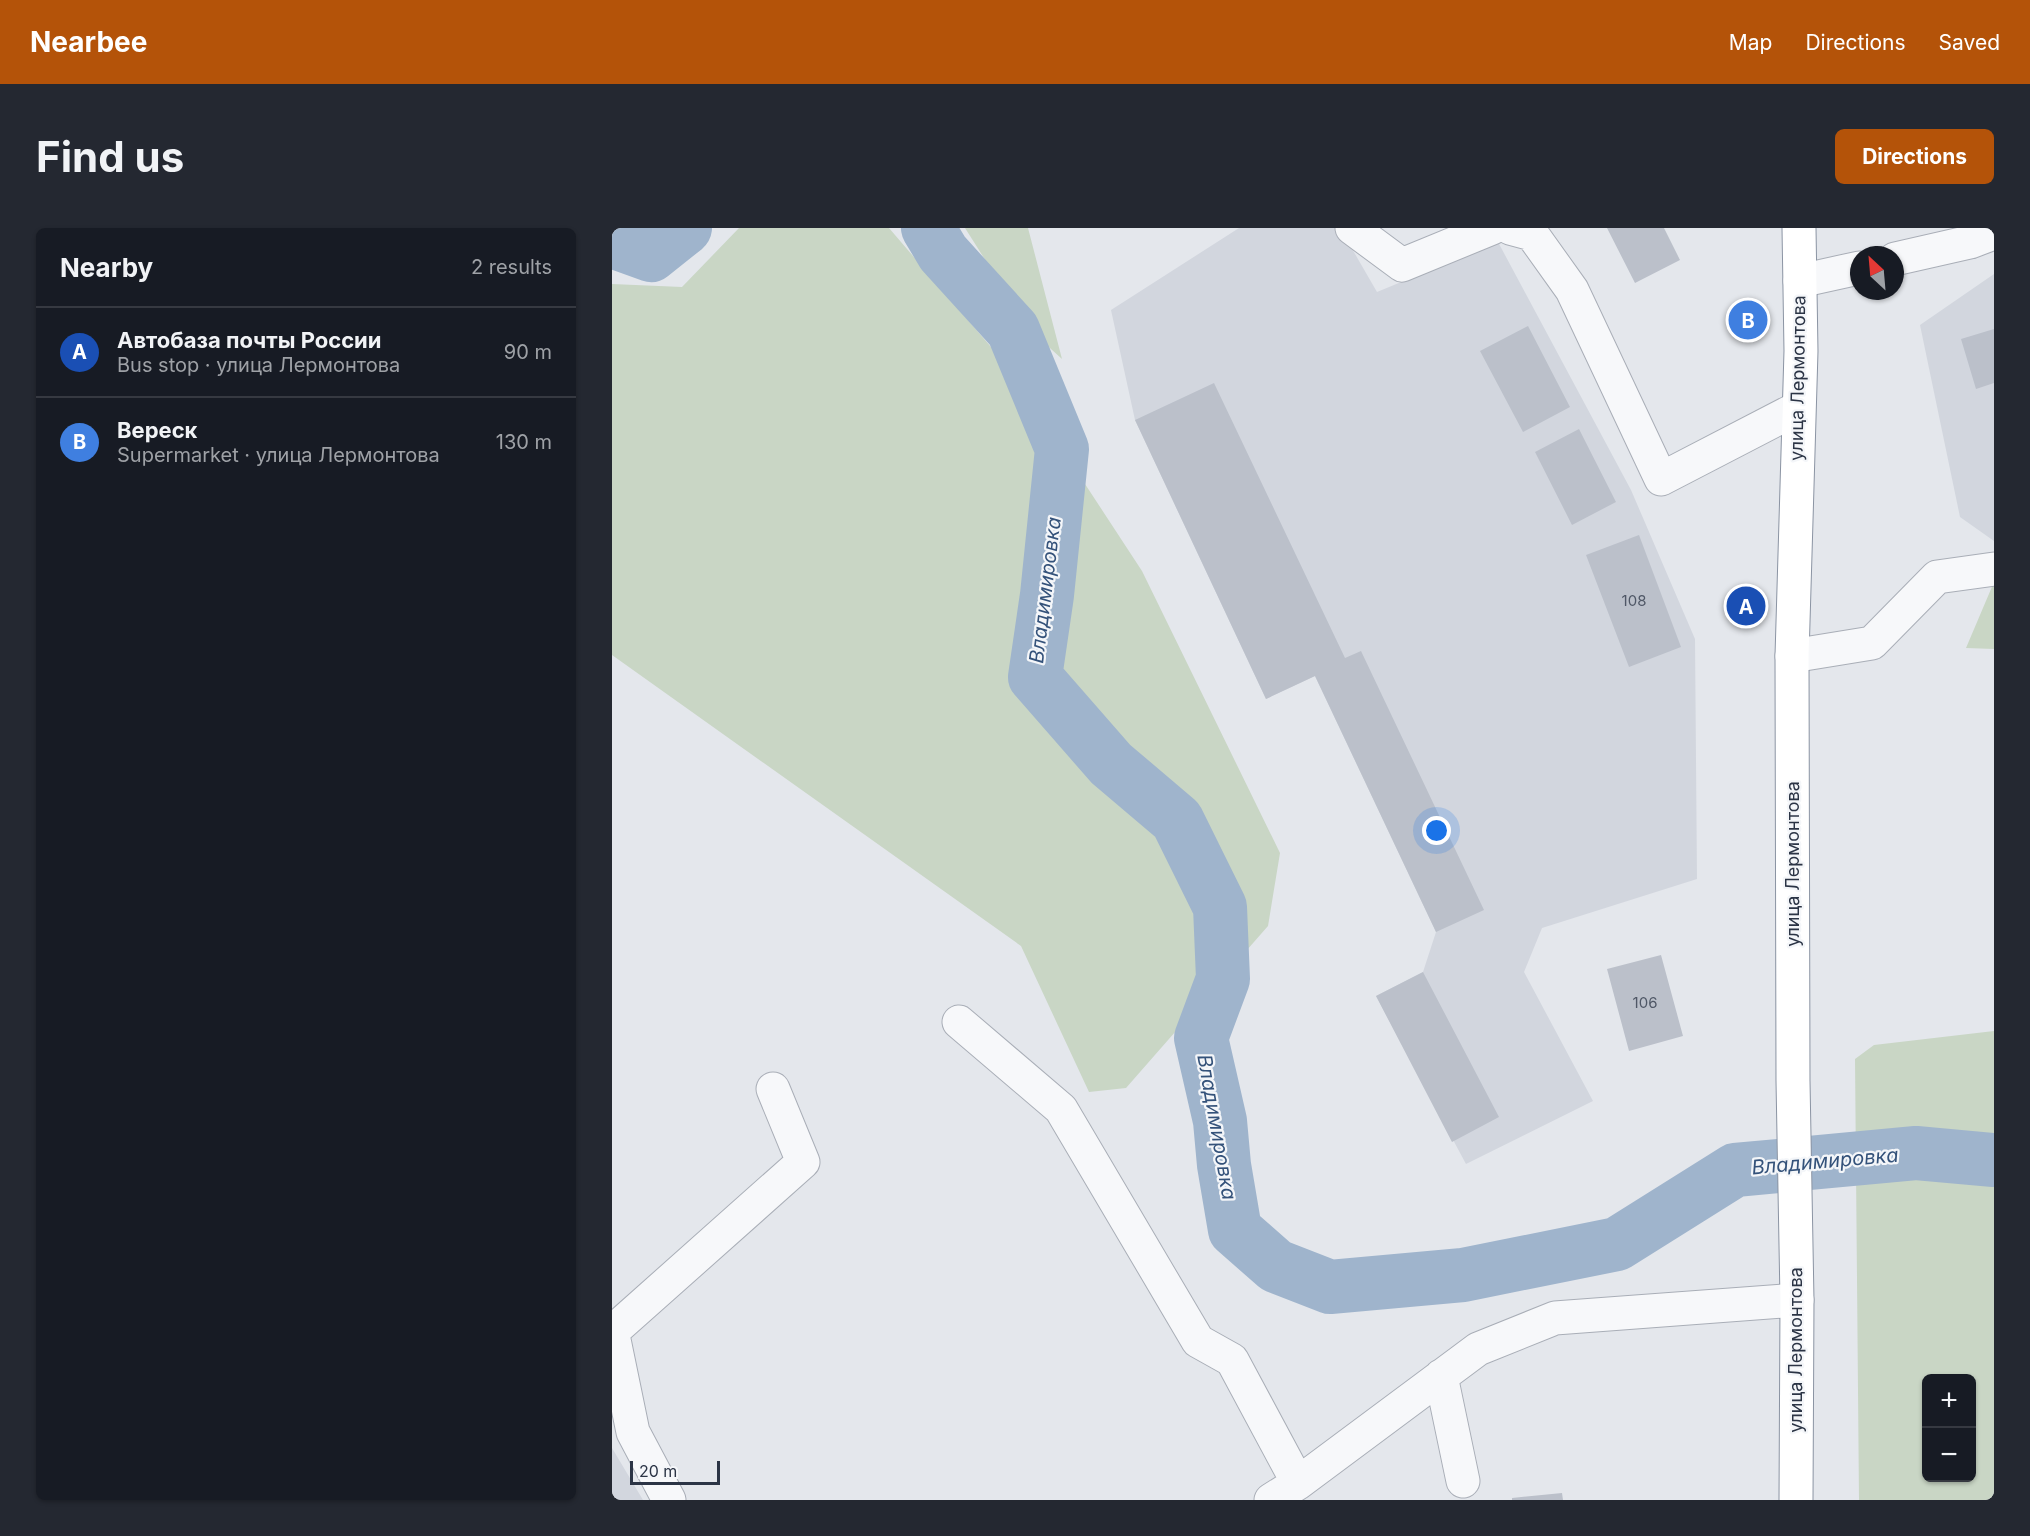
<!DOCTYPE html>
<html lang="en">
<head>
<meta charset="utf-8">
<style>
	:root { --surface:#171b24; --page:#242831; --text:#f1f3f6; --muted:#9ea1a6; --line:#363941; --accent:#b45309 }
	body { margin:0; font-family:Inter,sans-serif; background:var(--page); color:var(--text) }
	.controls { position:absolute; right:18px; bottom:18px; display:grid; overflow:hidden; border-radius:9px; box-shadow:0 2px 4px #0004 }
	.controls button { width:54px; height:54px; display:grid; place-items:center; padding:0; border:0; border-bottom:2px solid var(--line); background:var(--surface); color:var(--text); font:30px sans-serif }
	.compass { position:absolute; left:1238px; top:18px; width:54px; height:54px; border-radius:50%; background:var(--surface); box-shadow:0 2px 4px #0004; rotate:334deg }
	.scale { position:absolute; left:18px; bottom:15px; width:90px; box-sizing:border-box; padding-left:6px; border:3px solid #2b3445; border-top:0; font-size:16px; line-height:21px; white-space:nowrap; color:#2b3445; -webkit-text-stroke:4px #f4f6f9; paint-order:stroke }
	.you { position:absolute; left:825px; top:603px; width:21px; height:21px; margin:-15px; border:4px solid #fff; border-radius:50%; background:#1a73e8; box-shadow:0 0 0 9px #1a73e833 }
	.badge { display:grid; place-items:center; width:39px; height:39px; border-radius:50%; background:var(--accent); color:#fff; font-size:20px; font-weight:700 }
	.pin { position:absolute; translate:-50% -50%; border:3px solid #fff; box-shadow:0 2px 6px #0006 }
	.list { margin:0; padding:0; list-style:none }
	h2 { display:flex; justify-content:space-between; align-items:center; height:78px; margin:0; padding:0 24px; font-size:26px }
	h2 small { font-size:20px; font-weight:400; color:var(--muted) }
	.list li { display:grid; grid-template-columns:39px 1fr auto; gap:18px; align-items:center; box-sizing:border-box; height:90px; padding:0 24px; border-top:2px solid var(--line) }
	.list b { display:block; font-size:22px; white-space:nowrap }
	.list p { margin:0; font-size:20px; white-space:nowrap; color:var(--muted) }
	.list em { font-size:20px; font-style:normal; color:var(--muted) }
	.map { position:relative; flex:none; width:1382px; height:1272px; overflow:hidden; border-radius:9px }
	header { display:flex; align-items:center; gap:36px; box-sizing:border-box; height:84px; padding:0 30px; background:var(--accent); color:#fff }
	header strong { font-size:28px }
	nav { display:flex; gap:33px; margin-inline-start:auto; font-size:21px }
	.intro { display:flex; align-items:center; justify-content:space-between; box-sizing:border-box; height:144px; padding:0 36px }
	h1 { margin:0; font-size:42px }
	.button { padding:15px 27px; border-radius:9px; background:var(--accent); color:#fff; font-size:21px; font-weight:700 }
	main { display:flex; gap:36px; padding:0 36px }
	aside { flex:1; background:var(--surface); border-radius:9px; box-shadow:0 2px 4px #0004 }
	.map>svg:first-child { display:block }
	.built { fill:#d2d6de }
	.green { fill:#c9d6c5; fill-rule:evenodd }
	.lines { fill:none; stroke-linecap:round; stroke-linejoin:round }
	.river { stroke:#9fb4cc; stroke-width:54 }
	.building { fill:#bbc0ca }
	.minor-casing { stroke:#a9aeb7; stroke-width:35 }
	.highway-casing { stroke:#8b94a3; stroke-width:35 }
	.minor { stroke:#f7f8fa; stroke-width:33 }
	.highway { stroke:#fff; stroke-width:33 }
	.labels { text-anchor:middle; stroke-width:4.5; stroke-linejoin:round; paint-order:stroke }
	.number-label { font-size:15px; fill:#4f5766 }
	.street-label { font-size:18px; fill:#2b3445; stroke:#f4f6f9 }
	.water-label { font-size:20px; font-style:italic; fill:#34527a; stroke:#f4f6f9 }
</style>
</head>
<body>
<header>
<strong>Nearbee</strong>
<nav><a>Map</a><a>Directions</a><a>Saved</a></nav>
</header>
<div class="intro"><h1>Find us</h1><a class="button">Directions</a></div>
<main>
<aside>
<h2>Nearby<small>2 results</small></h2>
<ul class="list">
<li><span class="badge" style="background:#1a4fb4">A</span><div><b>Автобаза почты России</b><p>Bus stop · улица Лермонтова</p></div><em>90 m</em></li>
<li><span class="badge" style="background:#3f7fe0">B</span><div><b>Вереск</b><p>Supermarket · улица Лермонтова</p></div><em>130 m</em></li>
</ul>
</aside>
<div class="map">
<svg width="1382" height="1272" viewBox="0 0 1382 1272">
	<rect width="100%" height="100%" fill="#e4e7ec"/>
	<path class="built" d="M627 0H728L765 64 886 14 1019 262 1083 411 1085 651 930 700 912 744 981 873 854 936 764 768 811 744 824 704 703 448 654 471 523 192 499 82Z
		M1382 46V313L1348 289 1308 97Z
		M0 1220 31 1272H0Z"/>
	<path class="green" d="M127 0H277L397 140 530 343 668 625 656 698 514 860 477 864 409 718 0 427V56L70 59Z
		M353 0H416L450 131 417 101Z
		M1382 354V421L1354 420Z
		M1382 803V1272H1247L1243 831 1262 817ZM1360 1150V1250H1314V1150Z"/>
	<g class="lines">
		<path class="river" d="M316 0 331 25 401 102 450 221 435 367 423 449 499 536 565 592 608 679 611 751 589 810 608 893 612 937 623 1002 664 1038 718 1059 851 1047 1005 1016 1123 942 1304 925 1382 932
			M0 13 39 27 73 0"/>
	</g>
	<path class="building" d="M995 0H1052L1068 32 1023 55Z
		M916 98 958 179 911 204 868 123Z
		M1382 101V155L1364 161 1349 111Z
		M602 155 733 430 749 423 872 682 824 704 703 448 654 471 523 192Z
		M967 201 1004 274 960 297 923 224Z
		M1027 307 1069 419 1017 439 974 327Z
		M1049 727 1071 808 1017 823 995 741Z
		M811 744 887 889 840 914 764 768Z
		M950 1265 951 1272H900V1270Z"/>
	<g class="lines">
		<defs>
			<path id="minor" d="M740 0 790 37 880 0
				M898 0 920 6 960 62 1049 251 1186 180
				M1283 31 1358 14 1382 5
				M1188 53 1247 40
				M1180 428 1260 415 1325 349 1382 341
				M347 794 449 881 586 1113 620 1132 686 1255
				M0 1102 21 1204 57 1272
				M0 1104 191 934 161 861
				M829 1148 851 1253
				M659 1272 686 1255 866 1121 943 1090 1185 1072"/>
			<path id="highway" d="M1184 1272 1185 1072 1181 853 1180 428 1189 123 1187 0"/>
		</defs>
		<use href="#minor" class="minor-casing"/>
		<use href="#highway" class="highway-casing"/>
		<use href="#minor" class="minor"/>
		<use href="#highway" class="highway"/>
	</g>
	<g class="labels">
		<g class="number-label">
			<text x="1022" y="378">108</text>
			<text x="1033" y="780">106</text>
		</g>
		<g class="street-label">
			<text transform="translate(1186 150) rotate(-89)" y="6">улица Лермонтова</text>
			<text transform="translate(1181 636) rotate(-90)" y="6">улица Лермонтова</text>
			<text transform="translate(1184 1122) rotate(-90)" y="6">улица Лермонтова</text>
		</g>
		<g class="water-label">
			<text transform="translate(433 362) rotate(-83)" y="7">Владимировка</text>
			<text transform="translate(605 899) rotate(80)" y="7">Владимировка</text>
			<text transform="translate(1213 933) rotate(-5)" y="7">Владимировка</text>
		</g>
	</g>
</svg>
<div class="controls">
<button>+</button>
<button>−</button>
</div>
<svg class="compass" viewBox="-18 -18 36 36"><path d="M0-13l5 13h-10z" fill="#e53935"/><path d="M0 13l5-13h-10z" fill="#9ea1a6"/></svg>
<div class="scale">20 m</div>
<div class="you"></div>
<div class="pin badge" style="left:1134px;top:378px;background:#1a4fb4">A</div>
<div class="pin badge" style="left:1136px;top:92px;background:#3f7fe0">B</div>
</div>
</main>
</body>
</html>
